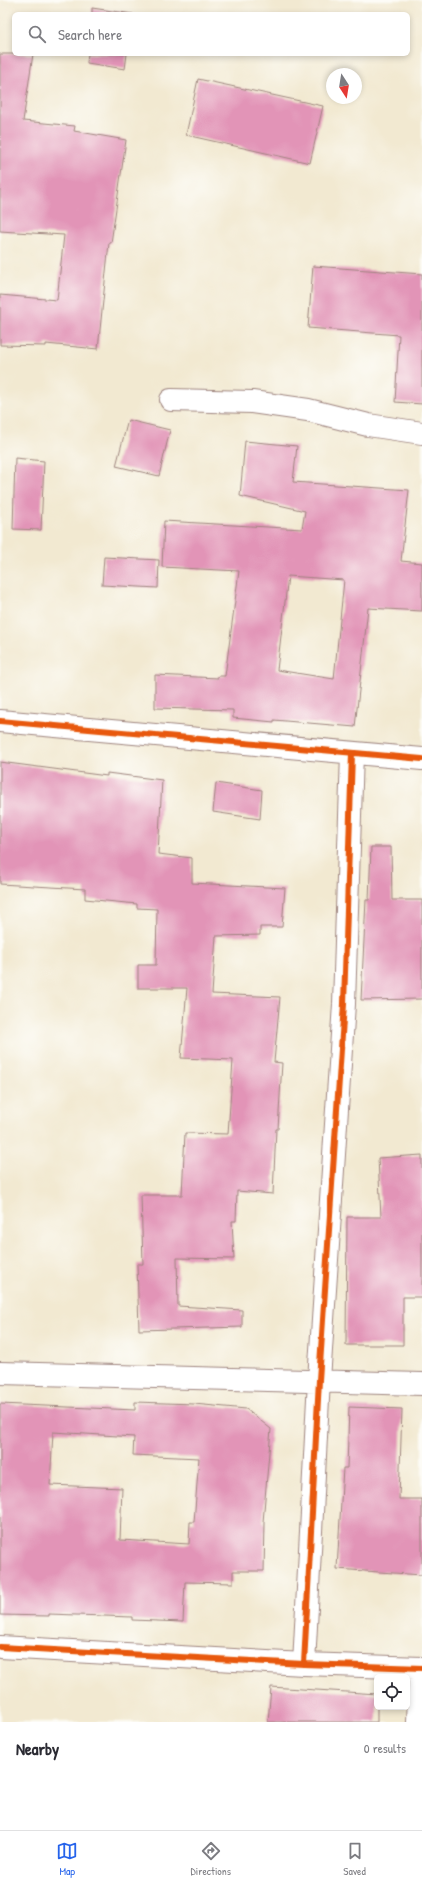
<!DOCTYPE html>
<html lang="en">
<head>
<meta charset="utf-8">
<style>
	:root { --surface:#fff; --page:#f7f7f7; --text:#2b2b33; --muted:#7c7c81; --line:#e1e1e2; --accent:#2563eb }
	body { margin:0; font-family:"Patrick Hand",sans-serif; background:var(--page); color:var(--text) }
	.controls { position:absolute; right:12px; bottom:12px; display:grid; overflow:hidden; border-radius:6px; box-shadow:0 2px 6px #0003 }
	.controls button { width:36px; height:36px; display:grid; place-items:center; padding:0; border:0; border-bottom:1px solid var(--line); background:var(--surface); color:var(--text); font:20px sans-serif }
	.compass { position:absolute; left:326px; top:68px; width:36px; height:36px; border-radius:50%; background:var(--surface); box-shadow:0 2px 6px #0003; rotate:168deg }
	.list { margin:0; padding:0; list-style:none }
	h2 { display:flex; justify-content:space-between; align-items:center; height:52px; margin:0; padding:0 16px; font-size:17px }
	h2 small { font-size:13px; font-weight:400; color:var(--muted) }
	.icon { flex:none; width:22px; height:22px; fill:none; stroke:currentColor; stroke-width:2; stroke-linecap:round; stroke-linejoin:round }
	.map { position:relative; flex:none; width:422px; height:1722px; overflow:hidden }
	.search { position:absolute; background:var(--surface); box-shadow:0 2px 6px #0003; left:12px; right:12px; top:12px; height:44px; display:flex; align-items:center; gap:10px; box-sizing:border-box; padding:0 14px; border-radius:6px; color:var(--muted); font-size:15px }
	.sheet { height:108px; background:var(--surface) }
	nav { display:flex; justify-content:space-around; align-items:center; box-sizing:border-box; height:56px; border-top:1px solid var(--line); background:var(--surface); font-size:11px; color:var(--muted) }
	nav a { display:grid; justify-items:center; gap:2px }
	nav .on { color:var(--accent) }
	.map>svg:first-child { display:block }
	.building { fill:#e294b7; fill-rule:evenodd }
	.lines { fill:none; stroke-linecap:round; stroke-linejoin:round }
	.minor-casing { stroke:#9e847e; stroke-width:24 }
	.minor { stroke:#fff; stroke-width:22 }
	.cycleway-casing { stroke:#fdfcf7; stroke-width:8 }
	.cycleway { stroke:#e8590c; stroke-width:6 }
</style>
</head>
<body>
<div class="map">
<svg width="422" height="1722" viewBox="0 0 422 1722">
	<rect width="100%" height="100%" fill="#fdfcf7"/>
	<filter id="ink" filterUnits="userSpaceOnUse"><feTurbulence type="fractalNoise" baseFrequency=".025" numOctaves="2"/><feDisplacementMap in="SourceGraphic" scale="8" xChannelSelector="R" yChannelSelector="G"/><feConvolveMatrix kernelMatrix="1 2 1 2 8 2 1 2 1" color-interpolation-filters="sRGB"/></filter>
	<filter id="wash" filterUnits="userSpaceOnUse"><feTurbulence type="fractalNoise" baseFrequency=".012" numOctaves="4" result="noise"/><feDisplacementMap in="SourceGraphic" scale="16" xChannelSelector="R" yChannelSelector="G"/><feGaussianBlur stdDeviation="0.9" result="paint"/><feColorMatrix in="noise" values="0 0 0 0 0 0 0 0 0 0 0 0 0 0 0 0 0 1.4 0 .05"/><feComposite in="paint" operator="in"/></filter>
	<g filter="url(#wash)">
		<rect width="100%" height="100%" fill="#f2e9d1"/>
		<g id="blocks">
			<path class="building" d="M92 8 133 14H92Z
				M0 54H33L23 121 75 126 74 131 126 140 111 243H109L98 349 46 344V346L0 345V295L57 300 64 235 0 231Z
				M88 54H127L125 69 87 63Z
				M198 79 323 106 310 163 186 135Z
				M313 266 422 274V404L395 402 399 335 308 328Z
				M128 420 170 430 159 476 116 466Z
				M245 441 297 446 293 482 409 490 401 561 422 563V611L368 608 355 727 274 720V722L233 718V710L155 708V675L218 678V676H225L239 571 162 567 164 521 302 529 305 511 240 496ZM288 576 344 580 334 679 277 670Z
				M15 458 44 461 41 530 13 529Z
				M104 557 159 560 158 588 102 585Z
				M0 762 107 776V773L162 780 158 854 192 858V883L285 888 282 927H260V935L216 936 212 994 280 997 274 1062 282 1063 278 1129H276L273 1194 237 1191 236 1221H232L234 1259 177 1258 178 1306 242 1310V1327L139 1330 137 1264H143L141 1195H182L185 1133 228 1134 233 1060 181 1058 187 988H138V965H156L157 909 137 908V904L85 899V889L0 884Z
				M216 783 262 790 260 819 213 812Z
				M371 847H391L392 900H422V999L361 1000 366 900H369Z
				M422 1155V1297H403V1345H346L347 1217H381L378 1158Z
				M135 1402 194 1404 246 1409 271 1429 263 1522H265L264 1571H233V1583L185 1582 183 1622 132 1620V1617L49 1614V1616L0 1615V1404L135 1410ZM53 1432 134 1437 133 1455 199 1458 194 1522H190L189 1544 120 1540 122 1488 50 1485Z
				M349 1407 402 1409 399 1499H422V1575L337 1569 343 1468H347Z
				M271 1687 377 1694V1722H268Z"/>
		</g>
	</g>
	<g filter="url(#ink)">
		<use href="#blocks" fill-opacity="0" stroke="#9e847e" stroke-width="1"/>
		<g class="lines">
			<defs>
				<path id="minor" d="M171 400 252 402 308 410 368 425 422 433
					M0 721 422 759
					M0 1373 422 1384
					M0 1647 304 1664 422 1668
					M304 1664 319 1380 344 1004 352 753
					M418 1722 420 1668"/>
			</defs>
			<use href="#minor" class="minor-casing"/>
			<use href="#minor" class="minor"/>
			<defs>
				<path id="cycleway" d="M0 721 422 759
					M0 1647 304 1664 422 1668
					M304 1664 319 1380 344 1004 352 753"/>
			</defs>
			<use href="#cycleway" class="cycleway-casing"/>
			<use href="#cycleway" class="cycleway"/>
		</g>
	</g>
</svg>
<div class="controls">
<button><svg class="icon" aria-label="locate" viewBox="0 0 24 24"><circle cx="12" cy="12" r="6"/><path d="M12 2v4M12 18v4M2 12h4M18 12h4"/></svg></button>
</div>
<svg class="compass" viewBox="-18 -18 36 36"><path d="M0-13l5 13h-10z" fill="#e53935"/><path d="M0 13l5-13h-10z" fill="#7c7c81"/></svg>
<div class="search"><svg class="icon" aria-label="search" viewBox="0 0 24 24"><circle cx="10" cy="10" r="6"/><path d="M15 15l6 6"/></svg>Search here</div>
</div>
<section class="sheet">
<h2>Nearby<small>0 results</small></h2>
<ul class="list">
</ul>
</section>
<nav>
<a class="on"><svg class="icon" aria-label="map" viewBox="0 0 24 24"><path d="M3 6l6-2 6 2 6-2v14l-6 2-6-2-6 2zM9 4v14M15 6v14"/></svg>Map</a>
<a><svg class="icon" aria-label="directions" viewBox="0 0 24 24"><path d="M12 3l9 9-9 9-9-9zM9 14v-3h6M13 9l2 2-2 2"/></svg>Directions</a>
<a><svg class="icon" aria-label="saved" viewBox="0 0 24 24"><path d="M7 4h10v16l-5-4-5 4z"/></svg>Saved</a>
</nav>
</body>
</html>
